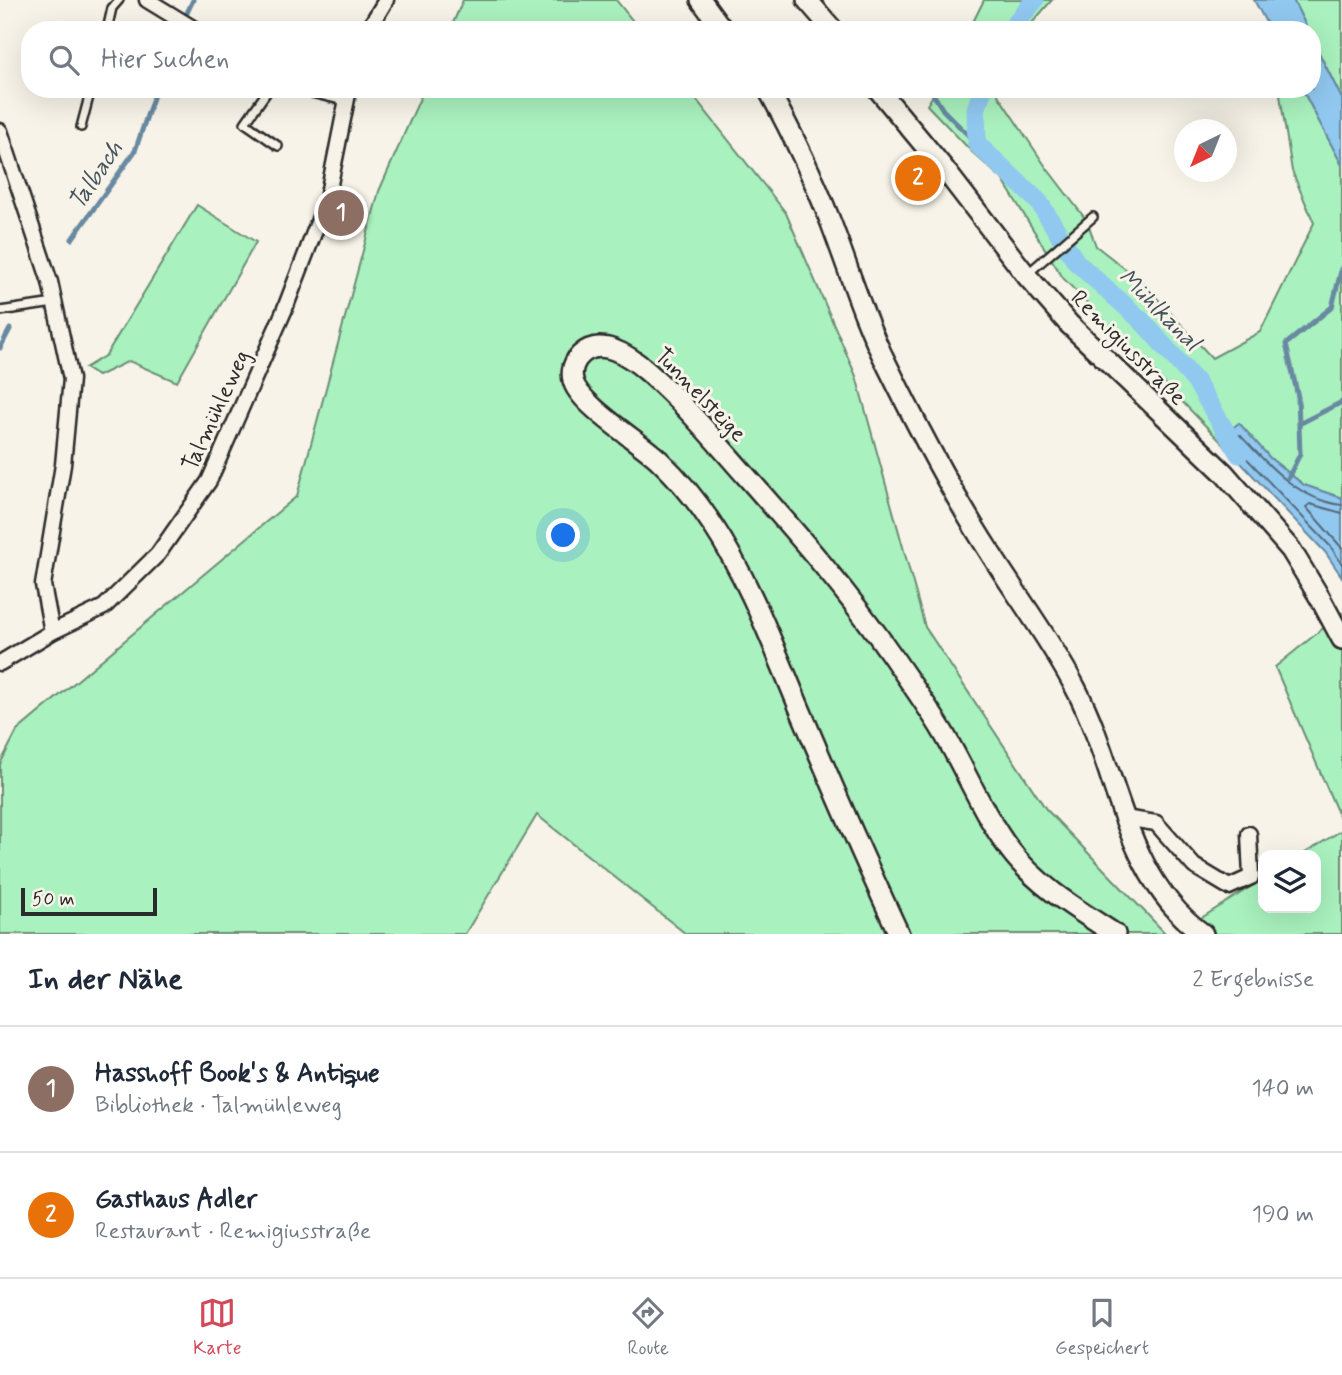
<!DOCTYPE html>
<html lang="de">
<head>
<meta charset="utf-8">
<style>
	:root { --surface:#fff; --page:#f2f2f3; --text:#1f2937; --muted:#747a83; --line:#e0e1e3; --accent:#d1495b }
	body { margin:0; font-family:Mynerve,sans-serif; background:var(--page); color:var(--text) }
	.controls { position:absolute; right:21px; bottom:21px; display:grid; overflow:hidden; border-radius:14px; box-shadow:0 7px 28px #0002 }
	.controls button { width:63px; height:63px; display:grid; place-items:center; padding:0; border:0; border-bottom:2px solid var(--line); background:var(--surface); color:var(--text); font:35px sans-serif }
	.compass { position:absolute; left:1174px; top:119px; width:63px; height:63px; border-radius:50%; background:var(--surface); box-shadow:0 7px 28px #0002; rotate:223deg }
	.scale { position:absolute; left:21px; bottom:18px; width:136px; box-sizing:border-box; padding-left:7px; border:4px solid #2b2b2b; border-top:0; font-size:19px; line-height:24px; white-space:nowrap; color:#2b2b2b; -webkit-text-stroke:5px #f7f3e8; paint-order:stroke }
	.you { position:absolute; left:564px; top:536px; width:24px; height:24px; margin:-18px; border:5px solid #fff; border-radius:50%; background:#1a73e8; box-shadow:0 0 0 10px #1a73e833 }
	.badge { display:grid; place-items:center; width:46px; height:46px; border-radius:50%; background:var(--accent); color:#fff; font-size:23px; font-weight:700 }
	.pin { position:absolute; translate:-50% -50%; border:4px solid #fff; box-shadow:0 2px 7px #0006 }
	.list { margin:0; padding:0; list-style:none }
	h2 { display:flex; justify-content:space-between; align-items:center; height:91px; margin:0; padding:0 28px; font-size:30px }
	h2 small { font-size:23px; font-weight:400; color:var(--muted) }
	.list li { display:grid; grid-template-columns:46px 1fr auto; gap:21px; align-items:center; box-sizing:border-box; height:126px; padding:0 28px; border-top:2px solid var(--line) }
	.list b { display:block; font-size:26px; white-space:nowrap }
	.list p { margin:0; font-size:23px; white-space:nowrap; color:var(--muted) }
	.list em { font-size:23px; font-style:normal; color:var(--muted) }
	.icon { flex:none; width:38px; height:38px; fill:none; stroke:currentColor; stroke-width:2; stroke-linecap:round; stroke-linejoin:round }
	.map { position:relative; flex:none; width:1342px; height:934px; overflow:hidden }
	.search { position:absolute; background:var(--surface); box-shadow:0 7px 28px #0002; left:21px; right:21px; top:21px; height:77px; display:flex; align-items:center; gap:18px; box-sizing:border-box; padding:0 24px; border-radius:28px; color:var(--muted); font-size:26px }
	.sheet { height:343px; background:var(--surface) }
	nav { display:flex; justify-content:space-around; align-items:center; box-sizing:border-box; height:98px; border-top:2px solid var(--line); background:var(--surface); font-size:19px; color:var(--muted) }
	nav a { display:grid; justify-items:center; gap:4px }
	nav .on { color:var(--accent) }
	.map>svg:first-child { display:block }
	.green { fill:#a9f1be; stroke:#6a8e74; stroke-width:2 }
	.water { fill:#91c8f0; stroke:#6889a1; stroke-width:2 }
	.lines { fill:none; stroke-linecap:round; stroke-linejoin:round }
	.shore { stroke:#546a7a; stroke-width:2 }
	.stream { stroke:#6889a1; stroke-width:5 }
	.canal { stroke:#91c8f0; stroke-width:19 }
	.lane-casing { stroke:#2b2b2b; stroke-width:12 }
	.street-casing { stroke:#2b2b2b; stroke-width:19 }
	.secondary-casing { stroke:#2b2b2b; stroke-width:24 }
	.lane { stroke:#f7f3e8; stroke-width:7 }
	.street { stroke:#f7f3e8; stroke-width:14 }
	.secondary { stroke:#f7f3e8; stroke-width:19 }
	.labels { text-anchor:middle; stroke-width:6; stroke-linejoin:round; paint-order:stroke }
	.street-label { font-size:23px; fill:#2b2b2b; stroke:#f7f3e8 }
	.water-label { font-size:24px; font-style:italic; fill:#44525c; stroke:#f7f3e8 }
</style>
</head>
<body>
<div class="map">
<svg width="1342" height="934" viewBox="0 0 1342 934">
	<rect width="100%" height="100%" fill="#f7f3e8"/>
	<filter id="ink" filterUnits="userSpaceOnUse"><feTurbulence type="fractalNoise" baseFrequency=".0143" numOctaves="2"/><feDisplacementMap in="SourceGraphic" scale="14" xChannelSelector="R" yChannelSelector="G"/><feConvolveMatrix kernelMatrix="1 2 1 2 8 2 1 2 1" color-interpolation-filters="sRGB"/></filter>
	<g filter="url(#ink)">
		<path class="green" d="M463 0H616L640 30H450Z
			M984 0H1052L1026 30H969Z
			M1293 0H1342V99L1312 39V30H1308Z
			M424 89H688L786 213 856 376 925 627 1046 809 1166 934H686L537 815 465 934H0V764L17 731 297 496 379 191Z
			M937 89H1000L998 95 1046 167 1087 221 1096 246 1142 282 1212 358 1260 332 1314 223 1292 171 1279 89H1302L1342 165V498L1304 485 1270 458 1239 423 1227 432 1224 445 1063 278 1002 179 972 152 927 105Z
			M197 205 256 242 177 382 129 361 98 376 85 368 106 355Z
			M1342 613V823L1275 667Z
			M1342 830V934H1176L1263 879V908H1316V855H1302Z"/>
		<path class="water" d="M1254 0H1293L1308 30H1270Z
			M1312 39 1342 99V165L1302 89H1312Z
			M1239 423 1270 458 1304 485 1342 498V577L1325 552 1224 445 1227 432Z"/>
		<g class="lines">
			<path class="shore" d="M1342 505C1299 500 1268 465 1240 435L1234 436 1233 444 1331 547 1342 564
				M1342 513 1310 504 1306 507 1342 548"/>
			<path class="stream" d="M179 30 193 0
				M930 89 943 110 977 144
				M72 239 135 151 156 89
				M0 348 10 329
				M1299 424 1342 402
				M1288 478 1300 454 1298 397 1286 344 1332 307 1342 267"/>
			<path class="canal" d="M1010 30 1035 0
				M983 89 976 109 977 144 1039 202 1076 262 1142 321 1197 383 1239 454"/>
			<defs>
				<path id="lane" d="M107 30 112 8 119 0
					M269 89 245 123 278 146
					M81 127 91 89
					M1026 275 1093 217
					M0 311 54 303"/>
				<path id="street" d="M147 0 196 30
					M368 30 386 0
					M310 89 347 98
					M0 131 50 282 71 379 63 465 43 585 52 632
					M0 663 52 632 104 607 158 554 209 481 284 311 327 199 349 89
					M1124 818 1156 823 1194 866 1229 887 1251 877 1249 834"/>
				<path id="secondary" d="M701 0 723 30
					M807 0 833 30
					M768 89C792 133 813 176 831 223 849 270 864 320 887 365 918 428 951 492 989 551 1017 596 1052 642 1076 689 1119 771 1123 876 1203 934
					M878 89 945 170 1026 275 1069 324 1224 473 1291 550 1320 598 1342 639
					M899 934C864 859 831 783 799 707 773 645 749 580 712 524 697 501 679 479 659 460 640 442 577 403 573 380 571 372 573 365 577 359 597 332 631 357 648 372 684 403 715 441 746 476 798 535 849 593 893 657 910 682 928 707 943 732 966 771 983 814 1010 850 1037 886 1078 910 1115 934"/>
			</defs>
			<use href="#lane" class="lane-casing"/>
			<use href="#street" class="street-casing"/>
			<use href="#secondary" class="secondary-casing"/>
			<use href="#lane" class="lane"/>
			<use href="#street" class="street"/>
			<use href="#secondary" class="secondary"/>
		</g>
	</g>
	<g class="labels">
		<g class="street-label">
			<text transform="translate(1129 347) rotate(45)" y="8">Remigiusstraße</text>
			<text transform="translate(701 394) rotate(46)" y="8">Tunnelsteige</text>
			<text transform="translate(215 410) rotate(-65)" y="8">Talmühleweg</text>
		</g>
		<g class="water-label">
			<text transform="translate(95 175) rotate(-56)" y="8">Talbach</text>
			<text transform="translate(1160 309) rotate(45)" y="8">Mühlkanal</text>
		</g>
	</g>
</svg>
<div class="controls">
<button><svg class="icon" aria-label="layers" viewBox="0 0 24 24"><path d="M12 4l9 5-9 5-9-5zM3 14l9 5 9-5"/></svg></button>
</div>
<svg class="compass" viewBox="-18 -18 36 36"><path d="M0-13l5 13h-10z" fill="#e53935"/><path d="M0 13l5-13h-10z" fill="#747a83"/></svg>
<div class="scale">50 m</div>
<div class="you"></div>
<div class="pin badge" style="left:341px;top:213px;background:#8d6e63">1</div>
<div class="pin badge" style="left:918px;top:178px;background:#e8710a">2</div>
<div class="search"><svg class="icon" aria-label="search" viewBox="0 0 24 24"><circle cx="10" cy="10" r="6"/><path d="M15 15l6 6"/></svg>Hier suchen</div>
</div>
<section class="sheet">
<h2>In der Nähe<small>2 Ergebnisse</small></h2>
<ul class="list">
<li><span class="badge" style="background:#8d6e63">1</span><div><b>Hasshoff Book's &amp; Antique</b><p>Bibliothek · Talmühleweg</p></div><em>140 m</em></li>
<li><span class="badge" style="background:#e8710a">2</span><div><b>Gasthaus Adler</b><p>Restaurant · Remigiusstraße</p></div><em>190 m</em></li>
</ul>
</section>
<nav>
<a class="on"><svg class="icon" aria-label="map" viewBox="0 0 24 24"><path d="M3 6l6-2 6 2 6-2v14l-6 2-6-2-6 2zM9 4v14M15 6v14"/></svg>Karte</a>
<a><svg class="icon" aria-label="directions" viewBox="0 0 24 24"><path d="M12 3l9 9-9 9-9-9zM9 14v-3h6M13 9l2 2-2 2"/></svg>Route</a>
<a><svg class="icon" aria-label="saved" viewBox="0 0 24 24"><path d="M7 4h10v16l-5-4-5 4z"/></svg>Gespeichert</a>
</nav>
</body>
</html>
